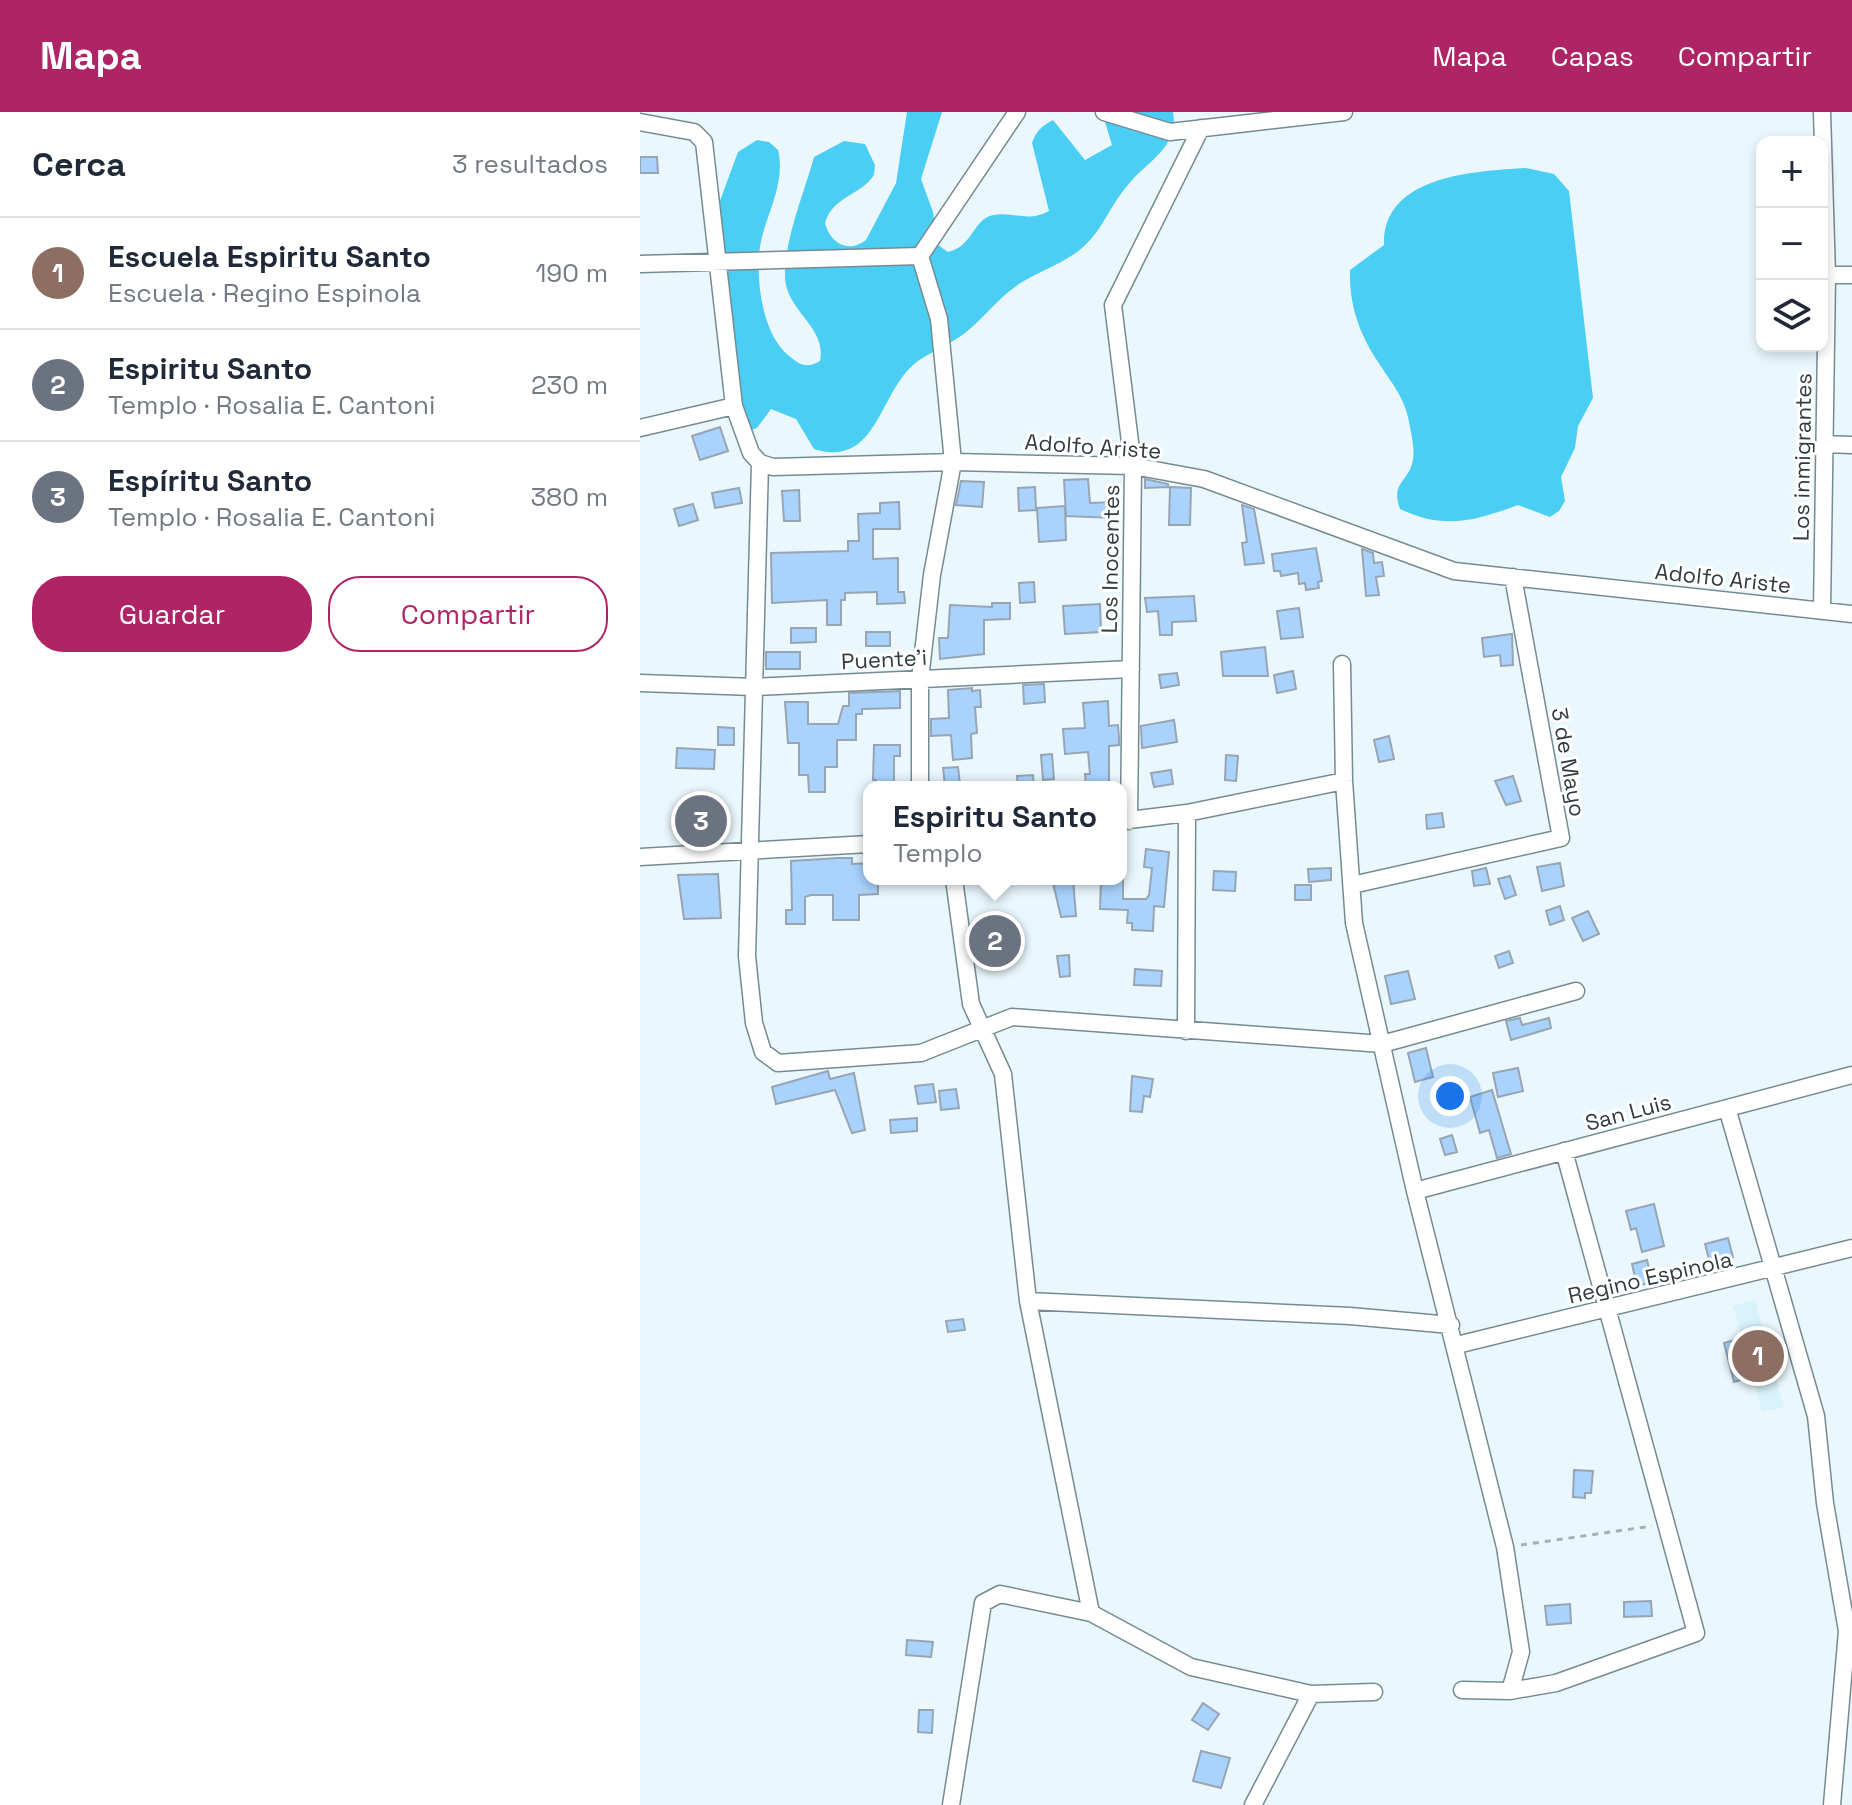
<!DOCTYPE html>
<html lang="es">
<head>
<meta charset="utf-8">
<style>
	:root { --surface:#fff; --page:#f6f6f7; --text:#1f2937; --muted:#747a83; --line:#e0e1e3; --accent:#af2464 }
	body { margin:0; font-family:"Space Grotesk",sans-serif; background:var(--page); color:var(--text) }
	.controls { position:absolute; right:24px; top:24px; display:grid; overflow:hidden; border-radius:16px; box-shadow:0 4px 12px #0003 }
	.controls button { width:72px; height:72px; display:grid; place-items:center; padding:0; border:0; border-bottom:2px solid var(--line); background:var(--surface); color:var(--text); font:40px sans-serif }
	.you { position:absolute; left:810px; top:984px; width:28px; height:28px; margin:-20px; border:6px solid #fff; border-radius:50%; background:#1a73e8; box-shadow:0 0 0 12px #1a73e833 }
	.badge { display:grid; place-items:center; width:52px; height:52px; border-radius:50%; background:var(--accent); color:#fff; font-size:26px; font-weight:700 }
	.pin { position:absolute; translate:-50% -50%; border:4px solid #fff; box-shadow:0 2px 8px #0006 }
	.popup { position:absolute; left:223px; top:669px; width:264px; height:104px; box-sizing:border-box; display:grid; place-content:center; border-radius:16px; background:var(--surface); filter:drop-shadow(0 2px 6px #0005); font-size:26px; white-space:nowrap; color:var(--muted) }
	.popup b { font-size:30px; color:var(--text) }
	.popup::after { content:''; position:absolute; left:50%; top:100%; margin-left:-16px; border:16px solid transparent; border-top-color:var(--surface) }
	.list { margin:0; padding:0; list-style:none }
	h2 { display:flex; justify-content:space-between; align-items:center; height:104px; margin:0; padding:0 32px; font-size:34px }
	h2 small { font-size:26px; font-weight:400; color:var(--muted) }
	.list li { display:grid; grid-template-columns:52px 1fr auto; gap:24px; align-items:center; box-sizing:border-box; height:112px; padding:0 32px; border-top:2px solid var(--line) }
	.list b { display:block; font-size:30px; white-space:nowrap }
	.list p { margin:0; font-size:26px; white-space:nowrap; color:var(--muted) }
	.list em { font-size:26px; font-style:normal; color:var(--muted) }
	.actions { display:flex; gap:16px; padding:24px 32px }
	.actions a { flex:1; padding:18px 0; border:2px solid var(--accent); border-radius:32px; text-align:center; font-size:28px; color:var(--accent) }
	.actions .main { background:var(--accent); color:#fff }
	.icon { flex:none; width:44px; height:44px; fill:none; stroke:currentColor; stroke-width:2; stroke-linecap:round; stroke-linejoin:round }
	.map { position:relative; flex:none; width:1212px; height:1693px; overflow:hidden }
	header { display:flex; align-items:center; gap:48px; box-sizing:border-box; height:112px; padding:0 40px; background:var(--accent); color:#fff }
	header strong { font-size:38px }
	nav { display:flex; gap:44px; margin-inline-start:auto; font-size:28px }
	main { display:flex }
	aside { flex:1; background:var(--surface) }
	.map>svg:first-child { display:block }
	.built { fill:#d9f3fc }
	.forest { fill:#4bcef4 }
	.building { fill:#a9d3fd; stroke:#97a5b4; stroke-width:2 }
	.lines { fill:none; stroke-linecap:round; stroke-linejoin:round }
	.minor-casing { stroke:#758b92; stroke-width:19 }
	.path { stroke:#a3b0b4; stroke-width:3; stroke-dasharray:6 6; stroke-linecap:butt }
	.minor { stroke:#fff; stroke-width:16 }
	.labels { text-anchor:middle; stroke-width:6; stroke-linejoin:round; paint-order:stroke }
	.street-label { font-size:22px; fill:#313b3e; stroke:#fff }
</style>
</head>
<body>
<header>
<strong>Mapa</strong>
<nav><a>Mapa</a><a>Capas</a><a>Compartir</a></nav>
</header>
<main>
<aside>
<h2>Cerca<small>3 resultados</small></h2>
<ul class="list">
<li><span class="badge" style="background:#8d6e63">1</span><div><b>Escuela Espiritu Santo</b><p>Escuela · Regino Espinola</p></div><em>190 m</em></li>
<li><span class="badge" style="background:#6b7280">2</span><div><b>Espiritu Santo</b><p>Templo · Rosalia E. Cantoni</p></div><em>230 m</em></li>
<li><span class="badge" style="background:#6b7280">3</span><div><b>Espíritu Santo</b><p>Templo · Rosalia E. Cantoni</p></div><em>380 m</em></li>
</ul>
<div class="actions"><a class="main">Guardar</a><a>Compartir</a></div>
</aside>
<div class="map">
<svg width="1212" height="1693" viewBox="0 0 1212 1693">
	<rect width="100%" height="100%" fill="#eaf8fd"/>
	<path class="built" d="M1115 1188 1144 1295 1122 1300 1093 1194Z"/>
	<path class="forest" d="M267 0H302L281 67 293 100 298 133 308 140C333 135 333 106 354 103 374 99 387 111 409 99L392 31C396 19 402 14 413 8L445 48 472 33 462 0H533C539 36 507 49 488 73 470 93 463 118 442 136 423 152 399 159 379 172 358 186 344 206 325 221 311 232 292 239 278 249 238 278 239 357 174 337L156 307 131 297 117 316 103 320 74 105 98 40 117 28 129 30 138 38C145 67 131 94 123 121 113 155 120 220 148 243 160 253 166 257 180 249 187 215 147 200 145 166 144 127 164 82 174 45L204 29 225 32 235 53 234 63C220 84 193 84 185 111 190 131 208 142 226 128L256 71Z
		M886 56 914 62 929 79 953 286 938 314 935 336 921 365 925 389 919 399 910 405 878 393C835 409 804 418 760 397 750 369 770 370 773 347 775 336 771 321 769 310 765 286 751 270 738 250 719 221 709 193 710 158L744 133C742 63 836 59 886 56Z"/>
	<path class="building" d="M0 45H17L18 61H0Z
		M80 315 88 339 60 348 52 324Z
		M448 367 450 391 474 390 475 406 426 404 424 368Z
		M505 367 528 372V375L505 376Z
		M321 369 344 370 342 395 316 393Z
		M395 375 396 398 379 399 378 376Z
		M530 375 551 376 550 413H529Z
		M99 376 102 391 75 396 72 381Z
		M159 378 160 409H144L142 379Z
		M259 390 260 417H233V447L258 446V480H264L265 491 237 492V480L205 481V488H201V513H187V488L132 491 131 441 208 439V429H219L218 402 240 401V391Z
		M53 392 58 408 39 414 34 397Z
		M602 393 614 397 624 451 605 453 602 431 607 430Z
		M425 394 426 428 399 430 397 396Z
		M676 436 682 469 678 470 679 476 666 478 665 471 659 472 658 461 641 464 640 459H634L632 442Z
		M722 437 733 441 734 451 742 450 744 464 736 465 739 483 726 484Z
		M394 470 395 490 380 491 379 471Z
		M554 484 556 509 532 510V523H520L518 499 507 500 505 486Z
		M352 491H370V507L344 508V542L300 547 299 526H308L310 493 352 495Z
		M460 492 461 520 425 522 423 494Z
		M659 496 663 525 641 527 637 499Z
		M151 516H176V530L151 531Z
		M226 520H250V534H226Z
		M872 522 873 553 861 554 860 543 844 545 842 526Z
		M625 535 628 564H583L581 540Z
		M126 540H160V557H126Z
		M653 559 656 577 637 581 634 563Z
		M537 561 539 573 521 576 519 563Z
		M404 572 405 590 384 592 383 573Z
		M332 576V579L340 578 341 595H335L337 621 331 622 332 646 313 648 311 623 291 624V607L309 606 308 578Z
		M260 579V596L222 597V602H216V628H197V655H185V680H169L168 663H159V631H148L145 590H168V612H198L203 594H209V581Z
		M468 589 469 614 478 613 479 626V633L469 634V675H446L445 662H450L448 640 425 642 423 617 445 616 443 591Z
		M534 608 537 630 502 636 501 614Z
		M78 615 94 616V633H78Z
		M749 624 754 647 739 650 734 628Z
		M234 633H260V644H254V675H236V668H233Z
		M37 636 75 638 74 657 36 656Z
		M412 642 414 667 403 668 401 643Z
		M586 643 598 644 596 669 585 668Z
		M318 655 320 673 305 674 303 656Z
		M531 658 533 672 514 675 511 661Z
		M393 663 394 675H378L377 664Z
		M873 664 881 689 866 693 855 669Z
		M86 697 87 721 51 722 50 698Z
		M802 701 804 715 787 717 786 703Z
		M506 737 529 740 524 795 514 794 513 819 492 818V811H487L488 798 460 797 461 767H483V787H506L509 783 512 756 504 755Z
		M198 746H212V752L229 751V767H238V782L219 783V808H193V783H171L165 785V812H146V798H152L151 749Z
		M920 751 924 774 902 779 897 755Z
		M691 756V768L669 770 668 757Z
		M846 756 850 772 834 774 832 759Z
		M574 759 596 760 595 779 573 778Z
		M78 762 81 806 44 807 38 763Z
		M870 764 876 783 865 787 858 767Z
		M412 767H433L436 804 421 805Z
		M655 773H671V788H655Z
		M920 794 924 808 910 813 906 799Z
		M948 799 959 822 943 829 932 806Z
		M363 819 364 845 348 846 347 820Z
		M869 839 873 851 859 856 855 844Z
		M429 843 430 864 420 865 417 844Z
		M495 857 522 859 521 874 494 873Z
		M768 859 775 887 751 892 745 864Z
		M880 906 882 913 909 906 911 916 871 928 866 909Z
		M786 936 793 965 775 970 768 941Z
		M878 956 883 979 858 985 853 961Z
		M188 959 190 967 214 961 225 1018 212 1021 195 978 136 992 132 975Z
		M492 964 513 967 510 985 504 984 502 1000 490 999Z
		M293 972 296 990 278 992 275 974Z
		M316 977 319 996 301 998 299 979Z
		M852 978 871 1042 857 1046 849 1018 840 1021 830 985Z
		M277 1006V1019L251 1021 250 1008Z
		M812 1023 817 1040 805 1043 800 1027Z
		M1014 1092 1024 1134 1002 1140 996 1116 991 1118 986 1099Z
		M1088 1126 1093 1145 1070 1151 1065 1132Z
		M1007 1148 1013 1170 997 1174 992 1152Z
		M323 1207 325 1218 308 1220 306 1209Z
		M1098 1227 1108 1266 1094 1270 1084 1231Z
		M934 1358 953 1359 951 1381H945V1386L933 1385Z
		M1011 1489 1012 1504 984 1505V1490Z
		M930 1492 931 1511 907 1513 905 1494Z
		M267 1528 293 1530 291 1545 266 1543Z
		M563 1591 579 1602 568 1618 552 1608Z
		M279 1598H293L292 1621 278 1620Z
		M561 1639 590 1646 581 1676 553 1669Z"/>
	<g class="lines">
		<defs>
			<path id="minor" d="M464 0 530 20 704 0
				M1182 0 1187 163 1182 499
				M0 10 54 20 64 30 94 294 111 341 120 351 133 355 313 350 493 354 564 367 814 459 1212 502
				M0 152 280 144
				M1187 163H1212
				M0 316 94 294
				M1184 332 1212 333
				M120 351 107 844 114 911 123 940 138 951 281 941 372 905 742 932 936 879
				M702 552 704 669 714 811 775 1079 865 1435 881 1540 870 1579
				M0 571 114 575 491 557
				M280 675V567L292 463 313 350 299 207 280 144 377 0
				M481 709 547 701 704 669
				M489 709 493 354 473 193 561 16
				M0 745 229 732
				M712 773 921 726 873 465
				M546 919 547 701
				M1087 996 1176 1304 1185 1391 1207 1519 1192 1693
				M775 1079 1212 963
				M388 1189 710 1204 811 1213
				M817 1233 1212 1136
				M451 1501 551 1555 671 1582 734 1580
				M822 1578 870 1579 916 1571 1056 1521 924 1039
				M311 1693 343 1491 360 1482 451 1501 388 1189 363 962 331 892 314 767
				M613 1693 671 1582"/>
		</defs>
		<use href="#minor" class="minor-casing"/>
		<path class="path" d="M881 1433 1012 1414"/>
		<use href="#minor" class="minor"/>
	</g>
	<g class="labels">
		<g class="street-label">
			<text transform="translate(453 334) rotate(4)" y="8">Adolfo Ariste</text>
			<text transform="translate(1162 345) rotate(-89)" y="8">Los inmigrantes</text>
			<text transform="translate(470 447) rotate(-89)" y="8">Los Inocentes</text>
			<text transform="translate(1083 466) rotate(6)" y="8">Adolfo Ariste</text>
			<text transform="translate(244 547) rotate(-3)" y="8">Puente'i</text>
			<text transform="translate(929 650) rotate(80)" y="8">3 de Mayo</text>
			<text transform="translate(988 1000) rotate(-15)" y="8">San Luis</text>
			<text transform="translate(1010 1165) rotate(-13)" y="8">Regino Espinola</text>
		</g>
	</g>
</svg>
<div class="controls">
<button>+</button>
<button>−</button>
<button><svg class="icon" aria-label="layers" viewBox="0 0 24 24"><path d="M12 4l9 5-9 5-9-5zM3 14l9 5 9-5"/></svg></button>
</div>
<div class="you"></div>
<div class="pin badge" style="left:1118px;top:1244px;background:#8d6e63">1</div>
<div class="pin badge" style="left:355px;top:829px;background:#6b7280">2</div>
<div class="popup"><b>Espiritu Santo</b>Templo</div>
<div class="pin badge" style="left:61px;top:709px;background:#6b7280">3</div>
</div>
</main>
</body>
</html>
